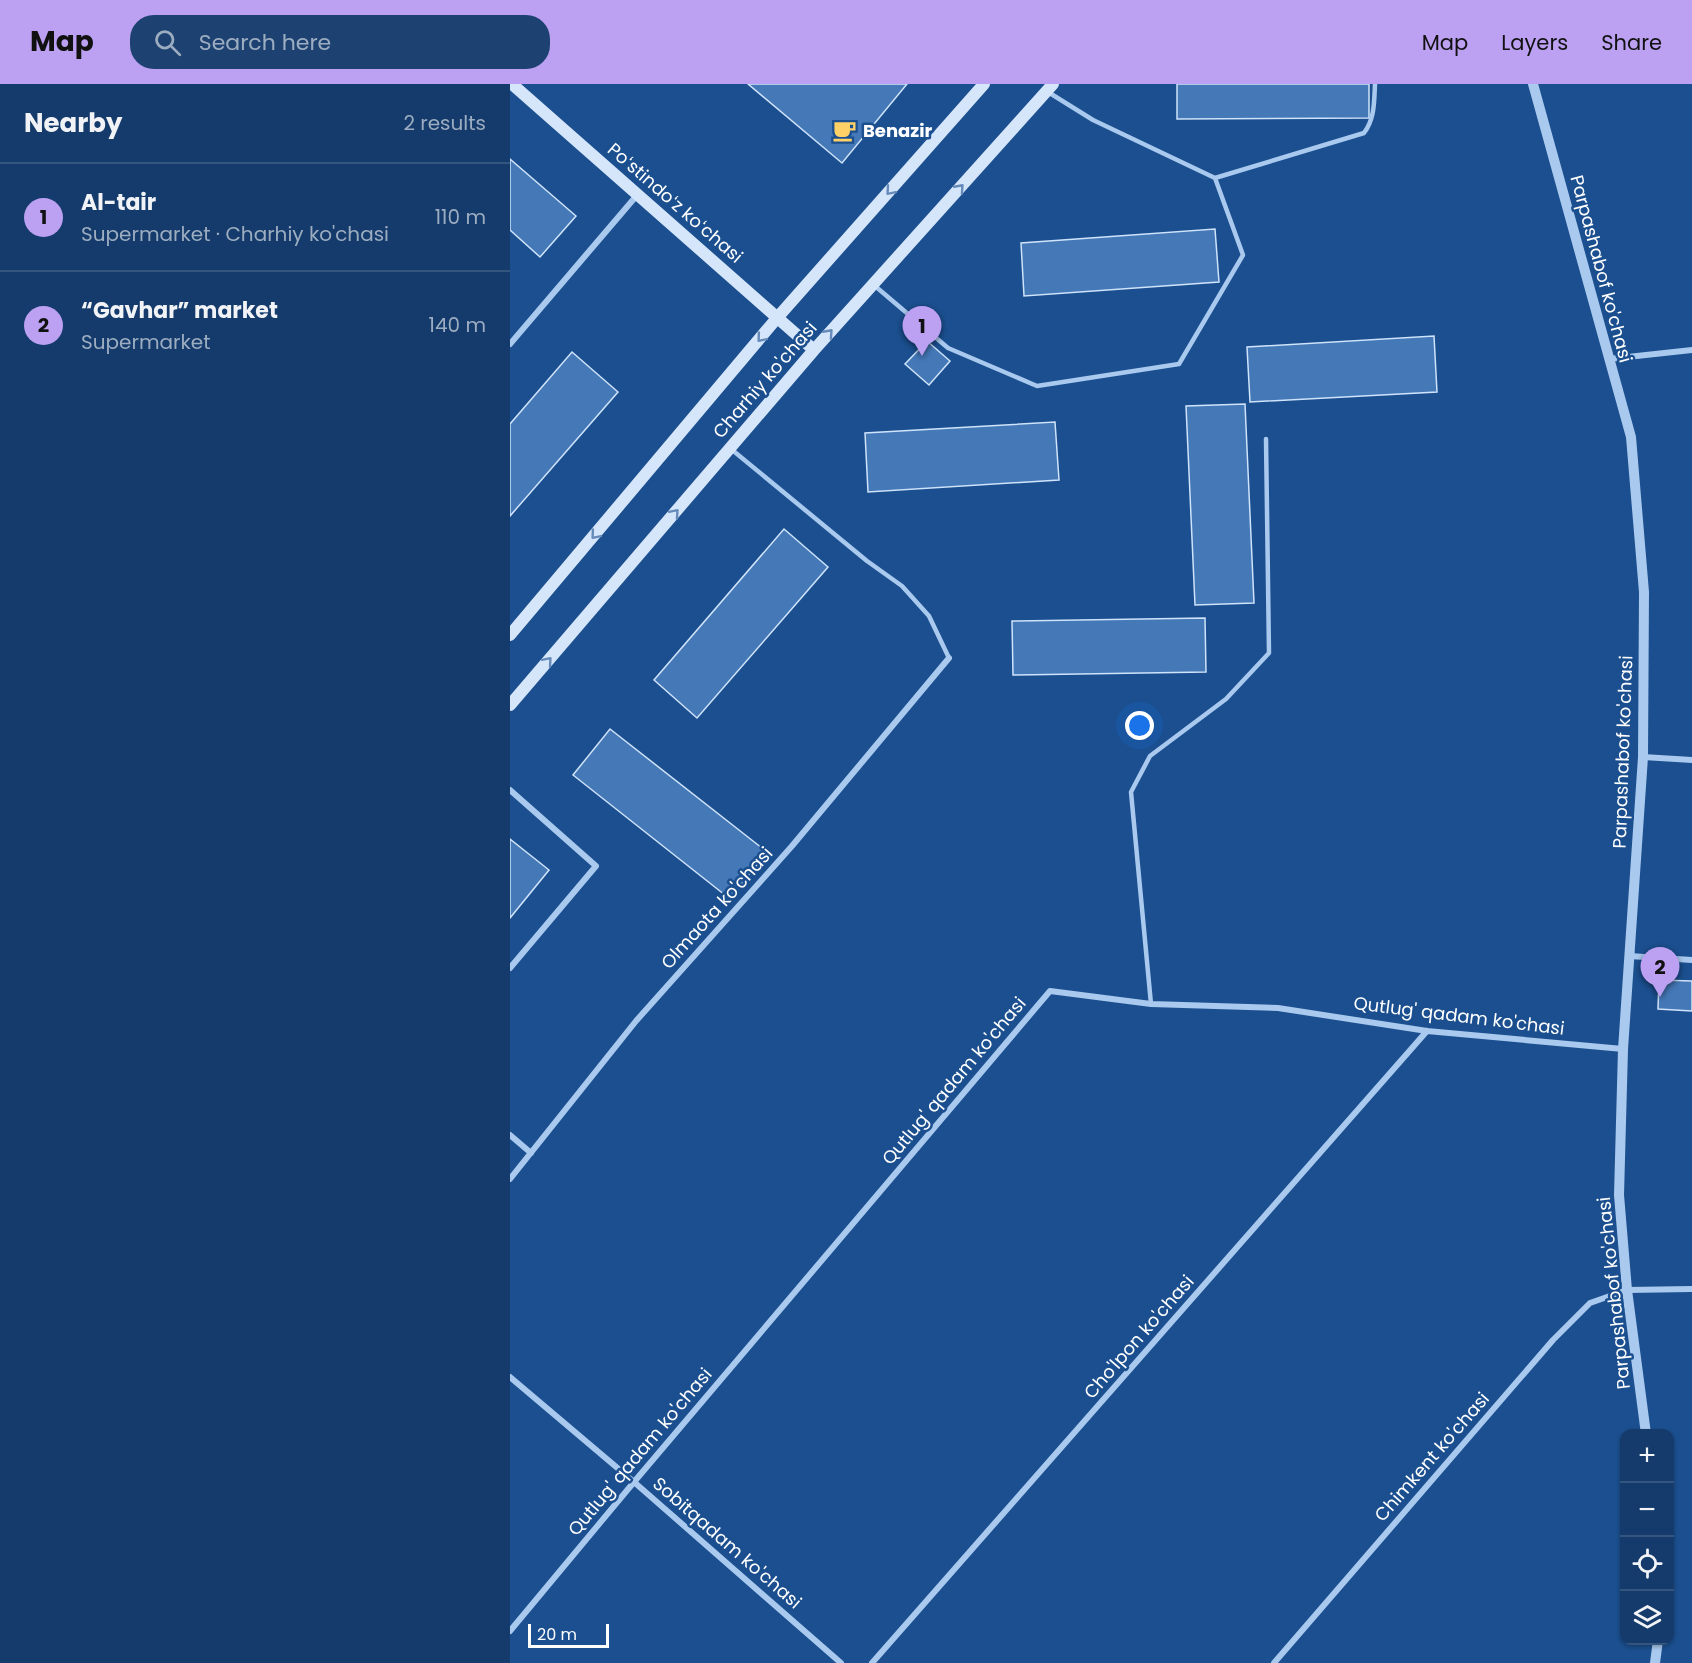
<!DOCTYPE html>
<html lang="en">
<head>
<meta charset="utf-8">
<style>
	:root { --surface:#143b6b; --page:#1d4271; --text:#f1f3f6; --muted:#9dadc1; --line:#33557e; --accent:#bca0f2 }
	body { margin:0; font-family:Poppins,sans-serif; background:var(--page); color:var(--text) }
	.controls { position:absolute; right:18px; bottom:18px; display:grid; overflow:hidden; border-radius:12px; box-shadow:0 2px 4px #0004 }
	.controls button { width:54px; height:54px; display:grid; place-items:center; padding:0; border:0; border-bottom:2px solid var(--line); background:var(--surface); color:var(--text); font:30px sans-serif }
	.scale { position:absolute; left:18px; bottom:15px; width:81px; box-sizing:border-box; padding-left:6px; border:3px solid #fff; border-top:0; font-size:16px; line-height:21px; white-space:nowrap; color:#fff; -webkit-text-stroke:4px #1b4f8f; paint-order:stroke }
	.you { position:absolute; left:630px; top:642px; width:21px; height:21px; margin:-15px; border:4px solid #fff; border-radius:50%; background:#1a73e8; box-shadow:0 0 0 9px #1a73e833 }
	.badge { display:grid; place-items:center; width:39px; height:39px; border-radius:50%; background:var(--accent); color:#111; font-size:20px; font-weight:700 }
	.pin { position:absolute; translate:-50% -50px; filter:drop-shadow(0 2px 3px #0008) }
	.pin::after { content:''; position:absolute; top:32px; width:21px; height:18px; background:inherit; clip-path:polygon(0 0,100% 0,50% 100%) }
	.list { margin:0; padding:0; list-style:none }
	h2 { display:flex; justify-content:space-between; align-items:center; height:78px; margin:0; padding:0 24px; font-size:26px }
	h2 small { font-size:20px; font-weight:400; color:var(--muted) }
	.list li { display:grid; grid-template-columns:39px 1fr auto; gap:18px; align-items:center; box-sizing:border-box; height:108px; padding:0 24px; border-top:2px solid var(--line) }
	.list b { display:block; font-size:22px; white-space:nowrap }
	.list p { margin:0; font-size:20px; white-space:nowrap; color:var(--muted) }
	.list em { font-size:20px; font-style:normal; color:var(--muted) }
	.icon { flex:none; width:33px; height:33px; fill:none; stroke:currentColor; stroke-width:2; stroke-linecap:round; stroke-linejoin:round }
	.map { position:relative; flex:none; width:1182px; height:1579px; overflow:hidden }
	header { display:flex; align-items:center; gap:36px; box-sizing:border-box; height:84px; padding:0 30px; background:var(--accent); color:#111 }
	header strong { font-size:28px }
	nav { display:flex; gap:33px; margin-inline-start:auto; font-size:21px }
	.search { width:420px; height:54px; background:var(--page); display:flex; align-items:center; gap:15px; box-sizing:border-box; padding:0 21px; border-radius:24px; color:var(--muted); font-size:22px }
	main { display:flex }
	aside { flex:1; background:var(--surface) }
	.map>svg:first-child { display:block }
	.building { fill:#4478b7; stroke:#cfe3fa; stroke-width:1.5 }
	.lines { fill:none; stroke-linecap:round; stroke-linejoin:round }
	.service { stroke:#a9c9ee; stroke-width:4.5 }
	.minor { stroke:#a9c9ee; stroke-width:6 }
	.tertiary { stroke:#a9c9ee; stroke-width:10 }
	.secondary { stroke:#d6e6fa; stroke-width:12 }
	.oneway { stroke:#668bba }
	.labels { text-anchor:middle; stroke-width:5; stroke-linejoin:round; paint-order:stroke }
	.poi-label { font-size:18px; font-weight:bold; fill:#fff; stroke:#1b4f8f; text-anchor:start }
	.street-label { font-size:18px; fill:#fff; stroke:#1b4f8f }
</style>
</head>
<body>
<header>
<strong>Map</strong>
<div class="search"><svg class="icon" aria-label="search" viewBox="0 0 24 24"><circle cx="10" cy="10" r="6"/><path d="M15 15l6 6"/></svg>Search here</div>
<nav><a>Map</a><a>Layers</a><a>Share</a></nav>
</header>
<main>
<aside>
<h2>Nearby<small>2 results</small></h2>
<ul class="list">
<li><span class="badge">1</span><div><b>Al-tair</b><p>Supermarket · Charhiy ko'chasi</p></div><em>110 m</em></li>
<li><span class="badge">2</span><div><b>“Gavhar” market</b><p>Supermarket</p></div><em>140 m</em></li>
</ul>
</aside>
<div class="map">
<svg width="1182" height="1579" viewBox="0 0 1182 1579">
	<rect width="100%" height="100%" fill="#1b4f8f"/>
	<path class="building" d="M238 0H397L332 79Z
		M667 0H859V34L667 35Z
		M0 75 66 132 30 173 0 146Z
		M705 145 709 198 514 212 511 159Z
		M924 252 927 308 740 318 737 263Z
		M417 257 440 277 419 301 395 280Z
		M62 268 108 308 0 432V340Z
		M735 320 744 519 685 521 676 322Z
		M545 338 549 396 358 408 355 349Z
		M274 445 318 483 187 634 144 596Z
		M695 534 696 588 503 591 502 537Z
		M100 645 257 768 220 815 63 691Z
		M0 755 39 786 0 834Z
		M1149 896 1182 897V927L1148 925Z"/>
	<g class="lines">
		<path class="service" d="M705 94 854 49C865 34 864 18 865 0
			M365 202 438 264 527 302 669 280 733 171 705 94 583 36 538 8
			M221 365 357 477 392 502 419 532 439 574
			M641 920 621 708 640 672 716 615 759 569 756 355"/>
		<path class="minor" d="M0 260 128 110
			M1099 275 1182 266
			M1133 673 1182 676
			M0 706 86 782 0 884
			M1119 872 1182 876
			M0 1051 21 1069
			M0 1095 126 937 282 762 439 574
			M0 1293 124 1398 331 1579
			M0 1547 124 1398 540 907 641 920 768 924 917 947 1113 965
			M362 1579 917 947
			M764 1579 1043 1256 1080 1219 1117 1206 1182 1205"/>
		<path class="tertiary" d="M1023 0 1121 353 1134 508 1133 673 1113 965 1109 1111 1117 1206 1136 1350
			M1145 1579 1148 1556"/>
		<path class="secondary" d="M2 0 304 266
			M0 551 267 234 474 0
			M0 621 304 266 543 0"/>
	</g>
	<defs><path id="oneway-chevron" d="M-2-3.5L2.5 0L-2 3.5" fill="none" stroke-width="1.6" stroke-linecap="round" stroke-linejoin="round" transform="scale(1.5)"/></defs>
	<g class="oneway">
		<use href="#oneway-chevron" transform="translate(450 104) rotate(-48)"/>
		<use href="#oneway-chevron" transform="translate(380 107) rotate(131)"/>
		<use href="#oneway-chevron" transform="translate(319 249) rotate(-48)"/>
		<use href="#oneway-chevron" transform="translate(251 254) rotate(130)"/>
		<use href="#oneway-chevron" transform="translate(165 429) rotate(-49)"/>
		<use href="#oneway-chevron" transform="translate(85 451) rotate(130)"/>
		<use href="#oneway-chevron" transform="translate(38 577) rotate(-49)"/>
	</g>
	<defs>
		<symbol id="cafe-bare" viewBox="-9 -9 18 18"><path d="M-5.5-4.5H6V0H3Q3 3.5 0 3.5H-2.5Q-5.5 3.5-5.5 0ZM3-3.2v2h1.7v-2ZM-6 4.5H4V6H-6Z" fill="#ffd166" stroke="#1b4f8f" stroke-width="2.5" paint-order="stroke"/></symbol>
	</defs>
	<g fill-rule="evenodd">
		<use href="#cafe-bare" x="318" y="30" width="33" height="33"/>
	</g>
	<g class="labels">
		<g class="poi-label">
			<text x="353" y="53">Benazir</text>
		</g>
		<g class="street-label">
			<text transform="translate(165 119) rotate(41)" y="6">Poʻstindoʻz koʻchasi</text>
			<text transform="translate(1091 185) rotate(75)" y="6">Parpashabof ko'chasi</text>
			<text transform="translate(255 296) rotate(-49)" y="6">Charhiy ko'chasi</text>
			<text transform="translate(1113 668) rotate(-88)" y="6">Parpashabof ko'chasi</text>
			<text transform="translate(207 824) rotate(-48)" y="6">Olmaota ko'chasi</text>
			<text transform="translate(949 932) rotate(7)" y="6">Qutlug' qadam ko'chasi</text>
			<text transform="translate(444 997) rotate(-50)" y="6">Qutlug' qadam ko'chasi</text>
			<text transform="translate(1104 1209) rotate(-96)" y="6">Parpashabof ko'chasi</text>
			<text transform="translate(629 1253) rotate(-49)" y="6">Cho'lpon ko'chasi</text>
			<text transform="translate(130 1368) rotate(-50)" y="6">Qutlug' qadam ko'chasi</text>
			<text transform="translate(922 1373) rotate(-49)" y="6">Chimkent ko'chasi</text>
			<text transform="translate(217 1459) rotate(41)" y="6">Sobitqadam ko'chasi</text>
		</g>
	</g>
</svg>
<div class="controls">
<button>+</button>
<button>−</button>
<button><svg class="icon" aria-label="locate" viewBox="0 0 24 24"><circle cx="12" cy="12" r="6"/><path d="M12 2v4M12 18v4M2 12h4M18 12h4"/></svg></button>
<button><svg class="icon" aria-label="layers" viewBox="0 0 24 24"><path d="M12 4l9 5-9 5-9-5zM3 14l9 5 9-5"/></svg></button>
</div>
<div class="scale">20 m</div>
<div class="you"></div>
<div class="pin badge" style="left:412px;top:272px">1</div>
<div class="pin badge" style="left:1150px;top:913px">2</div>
</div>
</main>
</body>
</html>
